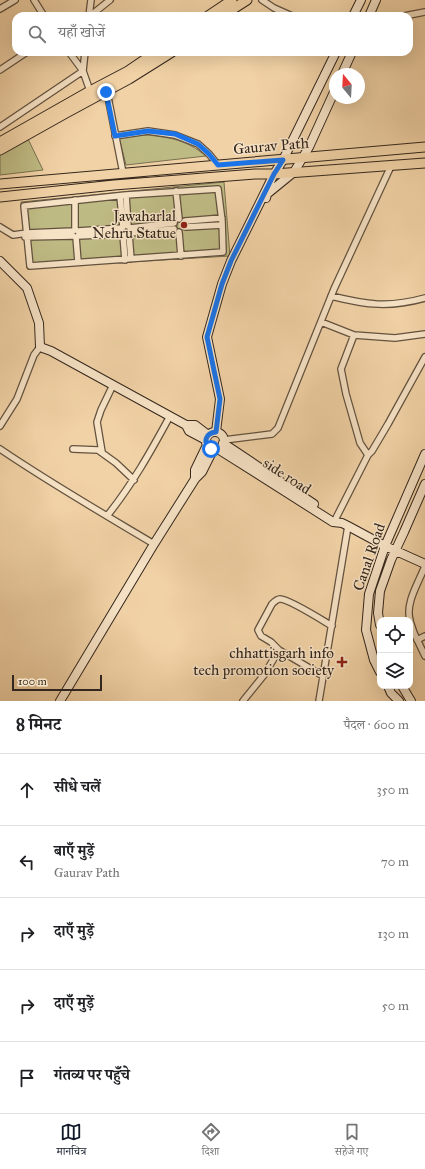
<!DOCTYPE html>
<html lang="hi">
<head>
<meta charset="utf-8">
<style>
	:root { --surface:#fff; --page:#f6f6f6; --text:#202124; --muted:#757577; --line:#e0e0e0; --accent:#111827 }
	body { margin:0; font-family:"IM FELL Great Primer","Noto Serif Devanagari",serif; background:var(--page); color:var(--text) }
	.controls { position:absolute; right:12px; bottom:12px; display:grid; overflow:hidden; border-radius:8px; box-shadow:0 4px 16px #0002 }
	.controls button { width:36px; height:36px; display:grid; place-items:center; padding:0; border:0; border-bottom:1px solid var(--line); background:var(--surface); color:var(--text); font:20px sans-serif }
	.compass { position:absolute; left:329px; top:68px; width:36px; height:36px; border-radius:50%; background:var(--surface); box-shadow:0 4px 16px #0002; rotate:342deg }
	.scale { position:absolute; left:12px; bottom:10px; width:90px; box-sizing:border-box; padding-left:4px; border:2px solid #34271d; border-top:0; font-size:11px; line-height:14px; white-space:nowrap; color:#34271d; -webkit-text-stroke:3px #f6e2c5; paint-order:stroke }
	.stop { position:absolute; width:12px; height:12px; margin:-9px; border:3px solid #1a73e8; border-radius:50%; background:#fff }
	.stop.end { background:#1a73e8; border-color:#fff; box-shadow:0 1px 4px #0008 }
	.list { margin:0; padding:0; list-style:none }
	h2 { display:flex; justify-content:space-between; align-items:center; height:52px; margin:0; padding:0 16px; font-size:17px }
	h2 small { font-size:13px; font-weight:400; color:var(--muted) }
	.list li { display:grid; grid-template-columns:26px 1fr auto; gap:12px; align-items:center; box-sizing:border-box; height:72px; padding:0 16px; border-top:1px solid var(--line) }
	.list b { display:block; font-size:15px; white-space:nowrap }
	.list p { margin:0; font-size:13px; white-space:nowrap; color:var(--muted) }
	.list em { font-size:13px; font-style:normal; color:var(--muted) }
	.icon { flex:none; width:22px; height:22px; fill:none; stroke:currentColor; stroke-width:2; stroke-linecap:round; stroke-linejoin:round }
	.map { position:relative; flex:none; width:425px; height:701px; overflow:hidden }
	.search { position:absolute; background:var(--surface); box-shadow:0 4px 16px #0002; left:12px; right:12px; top:12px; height:44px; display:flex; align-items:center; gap:10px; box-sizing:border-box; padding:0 14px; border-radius:12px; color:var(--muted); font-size:15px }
	.sheet { height:412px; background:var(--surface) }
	nav { display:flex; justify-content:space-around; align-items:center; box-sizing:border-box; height:56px; border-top:1px solid var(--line); background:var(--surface); font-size:11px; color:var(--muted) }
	nav a { display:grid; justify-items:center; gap:2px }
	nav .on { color:var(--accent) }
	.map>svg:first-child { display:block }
	.green { fill:#beba83; stroke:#797050 }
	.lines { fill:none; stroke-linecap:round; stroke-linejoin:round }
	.street-casing { stroke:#63523f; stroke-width:8 }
	.secondary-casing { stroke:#34271d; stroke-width:10 }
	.primary-casing { stroke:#34271d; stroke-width:11 }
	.street { stroke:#f6e2c5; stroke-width:5.5 }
	.secondary { stroke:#f6e2c5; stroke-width:8 }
	.primary { stroke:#f1d2a6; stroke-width:9 }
	.route { stroke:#1a73e8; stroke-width:5 }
	.poi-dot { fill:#8f2418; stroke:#f6e2c5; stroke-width:1.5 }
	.labels { text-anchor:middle; stroke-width:3; stroke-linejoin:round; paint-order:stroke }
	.street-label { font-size:15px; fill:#34271d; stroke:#f6e2c5 }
	.poi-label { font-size:15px; fill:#34271d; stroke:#f6e2c5; text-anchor:end }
</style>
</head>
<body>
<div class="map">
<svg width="425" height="701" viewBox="0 0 425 701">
	<rect width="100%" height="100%" fill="#f1d2a6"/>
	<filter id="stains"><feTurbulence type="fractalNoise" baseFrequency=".005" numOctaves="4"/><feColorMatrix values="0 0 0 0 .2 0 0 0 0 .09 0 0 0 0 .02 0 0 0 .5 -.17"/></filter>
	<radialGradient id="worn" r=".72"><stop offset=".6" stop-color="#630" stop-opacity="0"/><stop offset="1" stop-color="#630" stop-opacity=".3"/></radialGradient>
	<path class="green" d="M148 135C173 138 186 140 206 156L126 165 119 137Z
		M28 139 43 170 0 175V150Z
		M224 182 230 256 27 268 21 202Z"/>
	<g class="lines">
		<defs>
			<path id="street" d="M34 0 44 16
				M262 0 274 8 292 16
				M0 9 15 0
				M89 16 91 0
				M90 16 110 0
				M404 16 425 12
				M85 52 83 71 90 91H93
				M0 70 27 52
				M104 92H107L123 173
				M0 127 83 71 69 52
				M115 136 148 131 175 135 198 144 209 154 218 165
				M218 189 222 221 223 252 30 266 24 206 126 195Z
				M176 191 179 219
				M126 195 128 226
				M120 196 123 227
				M75 200V230
				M185 221 222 218
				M0 227 13 235 27 233 73 231
				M186 227 222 225
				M130 228 174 223
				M78 231 122 228
				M179 232 181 256
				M130 233 174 229
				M129 234 131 259
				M123 235 125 260
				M78 236 122 234
				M25 237 73 236
				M76 237 78 262
				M331 296C367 305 389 308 425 298
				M321 322 354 335 395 338 425 334
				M354 335 341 369 346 394 360 443 368 455
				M0 426 17 399 34 355 40 347
				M224 440 272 434 278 428 334 289 391 166
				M0 449C50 483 102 513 154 544
				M73 449 98 450 116 463 134 480
				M102 452 97 422 101 410 113 385
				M107 516C132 485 151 451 170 416
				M336 518 368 455 372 451 388 424 425 357
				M410 620C405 603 419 582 425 566
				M410 621 414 633 425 656
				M417 640 425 636
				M323 676 279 650 271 642 261 636 258 630 272 604C274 602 277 599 280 599 289 599 322 620 332 626
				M243 701 264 675 279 650
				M319 701 348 526"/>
			<path id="secondary" d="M353 16 361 0
				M369 16 376 0
				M342 74 352 52
				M266 198 267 194 294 172 309 147 335 90
				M0 261 27 288 39 323 40 347 51 351 186 425H195L208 435
				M186 425 189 431 206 440
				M216 432 220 399 207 337 222 284 231 261 274 174 283 160 336 52
				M206 441a9 9 0 1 1 18 0a9 9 0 1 1-18 0Z
				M223 443 314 504
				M218 449 333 522 342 523 348 526 385 546 425 564
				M195 479V470L207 445
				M380 625 378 613 380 591 391 560 404 532 425 484
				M380 672 374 660 366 630 369 594 385 546 425 454
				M388 686 391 693 399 701
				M402 686 411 701
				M60 701 154 544 195 479 202 472 213 450"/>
			<path id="primary" d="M208 16 232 0
				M222 16 247 0
				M0 142 90 91 128 71 156 52
				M0 150 66 113 129 79 172 52
				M0 184 425 147
				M0 197 114 185 255 174H274L425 163"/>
		</defs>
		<use href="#street" class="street-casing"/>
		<use href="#secondary" class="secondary-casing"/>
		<use href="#primary" class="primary-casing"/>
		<use href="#street" class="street"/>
		<use href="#secondary" class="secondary"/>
		<use href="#primary" class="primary"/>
	</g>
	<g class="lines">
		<path class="route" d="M106 92 115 136 148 131 175 134 198 144 209 154 218 165 283 160 274 174 231 261 222 284 207 337 220 399 216 432C206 433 202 442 211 449"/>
	</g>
	<g class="poi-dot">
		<circle cx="184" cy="225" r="4"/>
		<path d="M340 656h4v4h4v4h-4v4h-4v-4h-4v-4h4z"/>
	</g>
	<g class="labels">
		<g class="street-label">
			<text transform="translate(271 146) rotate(-5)" y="5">Gaurav Path</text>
			<text transform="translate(287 476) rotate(33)" y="5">side road</text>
			<text transform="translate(369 557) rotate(-71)" y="5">Canal Road</text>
		</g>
		<g class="poi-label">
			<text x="176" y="221">Jawaharlal<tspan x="176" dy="17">Nehru Statue</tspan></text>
			<text x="334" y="658">chhattisgarh info<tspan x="334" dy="17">tech promotion society</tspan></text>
		</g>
	</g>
	<rect width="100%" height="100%" filter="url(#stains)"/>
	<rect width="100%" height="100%" fill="url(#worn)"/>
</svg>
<div class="controls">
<button><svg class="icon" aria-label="locate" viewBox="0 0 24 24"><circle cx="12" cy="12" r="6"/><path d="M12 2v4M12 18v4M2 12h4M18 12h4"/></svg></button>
<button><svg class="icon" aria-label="layers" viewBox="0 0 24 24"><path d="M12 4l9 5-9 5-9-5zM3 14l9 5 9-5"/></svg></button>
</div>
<svg class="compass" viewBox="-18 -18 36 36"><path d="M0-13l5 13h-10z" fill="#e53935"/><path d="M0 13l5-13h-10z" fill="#757577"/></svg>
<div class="scale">100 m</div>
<div class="stop" style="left:211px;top:449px"></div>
<div class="stop end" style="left:106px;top:92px"></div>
<div class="search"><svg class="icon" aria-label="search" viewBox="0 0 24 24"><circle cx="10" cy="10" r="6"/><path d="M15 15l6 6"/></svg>यहाँ खोजें</div>
</div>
<section class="sheet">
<h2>8 मिनट<small>पैदल · 600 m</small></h2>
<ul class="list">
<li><svg class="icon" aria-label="ahead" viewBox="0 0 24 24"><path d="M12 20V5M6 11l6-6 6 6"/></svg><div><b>सीधे चलें</b></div><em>350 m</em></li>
<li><svg class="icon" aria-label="left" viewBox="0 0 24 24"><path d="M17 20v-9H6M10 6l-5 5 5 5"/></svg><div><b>बाएँ मुड़ें</b><p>Gaurav Path</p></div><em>70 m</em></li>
<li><svg class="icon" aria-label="right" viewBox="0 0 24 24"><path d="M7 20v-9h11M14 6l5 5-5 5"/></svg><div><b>दाएँ मुड़ें</b></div><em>130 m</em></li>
<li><svg class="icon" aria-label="right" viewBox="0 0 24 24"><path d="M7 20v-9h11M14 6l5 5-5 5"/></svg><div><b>दाएँ मुड़ें</b></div><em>50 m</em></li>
<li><svg class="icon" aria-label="arrive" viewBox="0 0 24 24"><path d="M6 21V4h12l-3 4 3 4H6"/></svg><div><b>गंतव्य पर पहुँचे</b></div></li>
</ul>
</section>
<nav>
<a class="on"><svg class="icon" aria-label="map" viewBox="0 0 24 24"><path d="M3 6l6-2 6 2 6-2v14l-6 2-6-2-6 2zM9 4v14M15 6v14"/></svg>मानचित्र</a>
<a><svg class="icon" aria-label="directions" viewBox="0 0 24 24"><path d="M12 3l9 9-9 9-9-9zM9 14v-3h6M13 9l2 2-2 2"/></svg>दिशा</a>
<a><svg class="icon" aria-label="saved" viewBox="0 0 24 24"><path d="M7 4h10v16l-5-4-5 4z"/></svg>सहेजे गए</a>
</nav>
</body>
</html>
